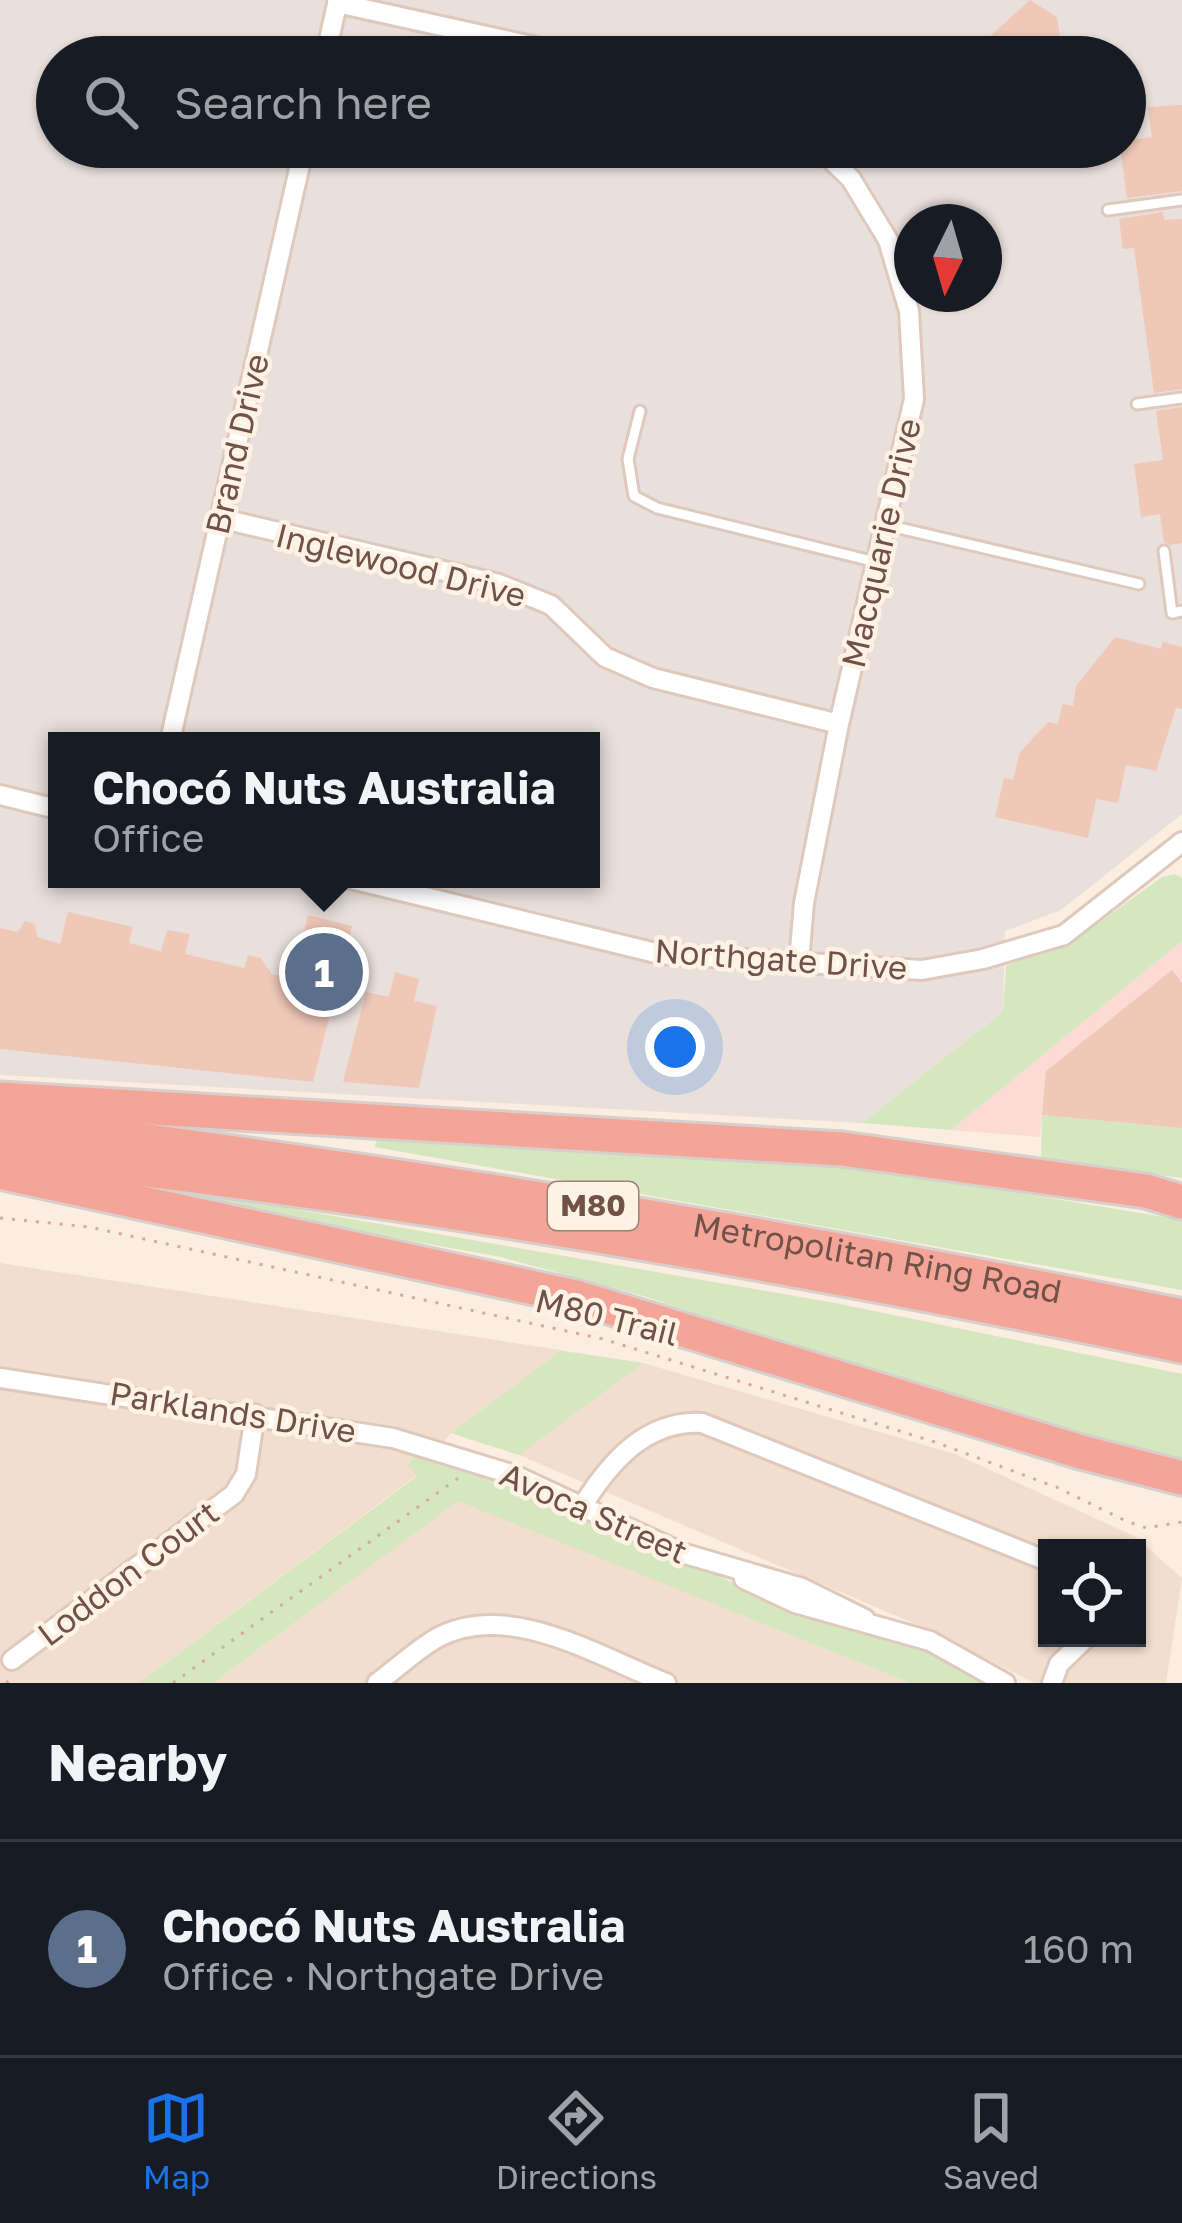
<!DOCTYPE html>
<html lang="en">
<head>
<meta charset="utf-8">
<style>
	:root { --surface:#171b24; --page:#20242c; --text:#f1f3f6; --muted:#9ea1a6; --line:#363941; --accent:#1a73e8 }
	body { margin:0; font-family:"Golos Text",sans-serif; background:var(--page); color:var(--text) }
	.controls { position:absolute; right:36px; bottom:36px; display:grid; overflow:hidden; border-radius:0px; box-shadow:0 3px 9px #0004 }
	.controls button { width:108px; height:108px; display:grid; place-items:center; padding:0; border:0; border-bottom:3px solid var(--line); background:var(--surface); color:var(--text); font:60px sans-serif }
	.compass { position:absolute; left:894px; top:204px; width:108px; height:108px; border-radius:50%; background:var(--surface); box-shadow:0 3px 9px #0004; rotate:185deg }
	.you { position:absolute; left:675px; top:1047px; width:42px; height:42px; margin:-30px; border:9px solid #fff; border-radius:50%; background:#1a73e8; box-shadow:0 0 0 18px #1a73e833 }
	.badge { display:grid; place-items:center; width:78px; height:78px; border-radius:50%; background:var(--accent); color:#fff; font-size:39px; font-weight:700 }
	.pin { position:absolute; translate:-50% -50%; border:6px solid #fff; box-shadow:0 3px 12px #0006 }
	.popup { position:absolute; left:48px; top:732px; width:552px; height:156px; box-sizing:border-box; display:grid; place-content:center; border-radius:0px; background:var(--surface); filter:drop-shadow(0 3px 9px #0005); font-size:39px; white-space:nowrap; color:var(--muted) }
	.popup b { font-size:45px; color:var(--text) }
	.popup::after { content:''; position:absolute; left:50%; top:100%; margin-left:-24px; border:24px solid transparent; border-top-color:var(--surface) }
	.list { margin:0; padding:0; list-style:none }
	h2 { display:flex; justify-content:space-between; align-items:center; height:156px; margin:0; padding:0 48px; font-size:51px }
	h2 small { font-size:39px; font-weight:400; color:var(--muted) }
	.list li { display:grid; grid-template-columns:78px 1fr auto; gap:36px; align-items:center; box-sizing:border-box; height:216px; padding:0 48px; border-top:3px solid var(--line) }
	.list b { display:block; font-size:45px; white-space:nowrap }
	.list p { margin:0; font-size:39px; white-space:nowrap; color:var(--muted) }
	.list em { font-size:39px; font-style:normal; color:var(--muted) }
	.icon { flex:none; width:66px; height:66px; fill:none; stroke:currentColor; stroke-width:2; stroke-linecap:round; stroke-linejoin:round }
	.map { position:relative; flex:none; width:1182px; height:1683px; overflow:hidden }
	.search { position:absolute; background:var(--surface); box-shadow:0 3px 9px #0004; left:36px; right:36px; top:36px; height:132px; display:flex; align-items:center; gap:30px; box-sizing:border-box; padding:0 42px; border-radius:66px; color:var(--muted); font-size:45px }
	.sheet { height:372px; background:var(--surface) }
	nav { display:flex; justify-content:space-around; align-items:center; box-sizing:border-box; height:168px; border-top:3px solid var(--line); background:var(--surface); font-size:33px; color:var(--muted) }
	nav a { display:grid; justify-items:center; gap:6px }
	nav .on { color:var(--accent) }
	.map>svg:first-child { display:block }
	.residential { fill:#f2decf; fill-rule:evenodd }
	.commercial { fill:#fbdbd4 }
	.industrial { fill:#e9e0db; fill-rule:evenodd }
	.green { fill:#d4e7bf }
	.building { fill:#efc8b8 }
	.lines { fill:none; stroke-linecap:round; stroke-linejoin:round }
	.lane-casing { stroke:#dec9bc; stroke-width:15 }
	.street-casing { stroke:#dec9bc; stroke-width:24 }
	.highway-casing { stroke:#d7cfcc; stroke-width:39 }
	.path { stroke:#d4ab9c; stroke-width:3; stroke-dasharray:3 9; stroke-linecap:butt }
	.lane { stroke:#fff; stroke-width:9 }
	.street { stroke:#fff; stroke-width:18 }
	.highway { stroke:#f4a598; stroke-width:33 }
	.labels { text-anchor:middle; stroke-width:9; stroke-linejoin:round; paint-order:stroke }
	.shield { fill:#fef2e5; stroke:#9b8277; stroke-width:3 }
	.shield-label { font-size:30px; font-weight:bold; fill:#705248 }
	.street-label { font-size:33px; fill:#705248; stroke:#fef2e5 }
</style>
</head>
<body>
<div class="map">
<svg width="1182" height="1683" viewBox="0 0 1182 1683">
	<rect width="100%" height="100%" fill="#fbede0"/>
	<path class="residential" d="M0 1263 643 1363 955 1454 1134 1536 1182 1578 1166 1683H1035L920 1626 519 1455 451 1433 417 1475 139 1683H0ZM1047 1548H1137V1638H1047Z
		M458 1500 911 1683H213Z"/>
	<path class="commercial" d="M1182 941V1128L1042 1115 1040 1137 951 1130Z"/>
	<path class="industrial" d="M0 0H1182V814L1061 910 1005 931 1003 1012 862 1123 0 1075ZM57 57H1125V147H57ZM912 222H984V294H912ZM57 741H591V879H57Z"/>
	<path class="green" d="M1174 874 1182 878V941L951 1130 862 1123 1003 1012 1006 966 1093 927 1162 877Z
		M1042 1115 1182 1128V1178L1041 1160Z
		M380 1123 833 1162 1182 1220V1290L375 1147Z
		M201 1193 835 1303 1182 1374V1464L984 1413 647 1297 501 1257 200 1203Z
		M561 1351 643 1363 519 1455 451 1433Z
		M417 1452 525 1487 775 1602 835 1616 938 1654 990 1683H911L458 1501 213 1683H139L417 1476 408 1465Z"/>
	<path class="building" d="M1030 0 1057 17 1063 57H967Z
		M1182 105V191L1127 198 1120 147 1125 141 1152 137 1148 107Z
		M880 147H919L890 164Z
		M1163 212 1164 220 1182 219V389L1154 393 1134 248 1123 249 1119 219Z
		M1182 407V543L1170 545 1164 542 1160 514 1141 517 1134 464 1163 460 1156 411Z
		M1115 637 1161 649 1163 642 1182 647V709L1176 708 1156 771 1126 765 1118 803 1096 799 1088 838 995 817 1004 778 1013 780 1020 752 1048 722 1058 724 1062 704 1073 706 1076 686Z
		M68 912 133 927 129 943 161 951 167 930 190 934 185 954 244 968 248 955 261 958 272 974 292 979 308 915 352 926 313 1082 0 1049V928L18 932 25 921 35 924 37 937 60 944Z
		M1172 970 1182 983V1128L1042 1115 1046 1071Z
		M395 972 419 979 414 1001 437 1006 419 1088 343 1082 366 992 389 997Z"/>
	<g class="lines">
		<defs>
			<path id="lane" d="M1108 210 1182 200
				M1137 404 1182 398
				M640 411 628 459 634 496 657 508 876 562
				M886 525 1139 584
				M1164 551 1172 613 1182 611"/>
			<path id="street" d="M337 3 582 57
				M325 57 338 0
				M219 518 499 584 551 605 605 657 653 678 839 724
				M170 741 304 147
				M0 795 57 809
				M351 879 660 954 922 970 983 959 1064 935 1182 842
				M799 962 804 903 839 724 914 399 909 311 888 240 851 179 818 147
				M0 1378 393 1438 514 1475 682 1553 802 1588 865 1619
				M583 1505C610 1462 646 1420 702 1423L1047 1561
				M744 1579 795 1603 930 1641 1005 1683
				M12 1660 234 1494 246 1474 255 1414
				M377 1683C396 1669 416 1650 437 1638 508 1599 599 1657 666 1683
				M1052 1683 1059 1664 1086 1638"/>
			<g id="highway">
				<path d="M0 1099 842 1149 1146 1191 1182 1202"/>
				<path id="s1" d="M0 1122C397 1171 790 1236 1182 1316"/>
				<path d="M0 1153C397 1196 791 1264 1182 1346"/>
				<path d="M0 1172 576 1297 1081 1452 1182 1478"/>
			</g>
		</defs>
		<use href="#lane" class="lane-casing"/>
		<use href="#street" class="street-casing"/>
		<use href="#highway" class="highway-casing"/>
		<path class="path" d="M0 1218 89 1227 603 1339 935 1442 1056 1487 1126 1521 1146 1528 1182 1522
			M6 1683 12 1679
			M173 1683 461 1476"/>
		<use href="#lane" class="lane"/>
		<use href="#street" class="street"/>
		<use href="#highway" class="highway"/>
	</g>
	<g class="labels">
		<rect class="shield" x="548" y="1182" width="90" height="48" rx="9"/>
		<g class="shield-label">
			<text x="593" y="1216">M80</text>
		</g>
		<g class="street-label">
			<text transform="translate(237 444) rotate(-77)" y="12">Brand Drive</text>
			<text transform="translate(881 543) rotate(-77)" y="12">Macquarie Drive</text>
			<text transform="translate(401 565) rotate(14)" y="12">Inglewood Drive</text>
			<text transform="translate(781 959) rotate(4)" y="12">Northgate Drive</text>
			<text dy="12" stroke="none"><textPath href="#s1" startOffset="888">Metropolitan Ring Road</textPath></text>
			<text transform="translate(607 1317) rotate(14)" y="12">M80 Trail</text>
			<text transform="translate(233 1412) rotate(9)" y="12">Parklands Drive</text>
			<text transform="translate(594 1513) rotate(24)" y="12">Avoca Street</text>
			<text transform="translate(128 1573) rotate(-37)" y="12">Loddon Court</text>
		</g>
	</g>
</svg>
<div class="controls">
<button><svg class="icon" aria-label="locate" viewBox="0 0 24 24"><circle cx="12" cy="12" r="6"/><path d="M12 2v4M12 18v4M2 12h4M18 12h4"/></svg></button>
</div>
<svg class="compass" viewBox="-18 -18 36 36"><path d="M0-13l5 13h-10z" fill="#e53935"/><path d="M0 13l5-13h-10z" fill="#9ea1a6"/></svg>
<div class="you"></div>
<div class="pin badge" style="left:324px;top:972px;background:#5c6f8a">1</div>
<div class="popup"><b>Chocó Nuts Australia</b>Office</div>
<div class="search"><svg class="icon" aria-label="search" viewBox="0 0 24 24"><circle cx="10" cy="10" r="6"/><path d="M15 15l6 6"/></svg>Search here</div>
</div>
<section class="sheet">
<h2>Nearby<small></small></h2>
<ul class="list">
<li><span class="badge" style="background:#5c6f8a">1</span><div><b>Chocó Nuts Australia</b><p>Office · Northgate Drive</p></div><em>160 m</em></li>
</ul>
</section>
<nav>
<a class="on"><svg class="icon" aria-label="map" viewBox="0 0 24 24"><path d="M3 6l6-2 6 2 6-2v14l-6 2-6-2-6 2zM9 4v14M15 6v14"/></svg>Map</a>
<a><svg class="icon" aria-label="directions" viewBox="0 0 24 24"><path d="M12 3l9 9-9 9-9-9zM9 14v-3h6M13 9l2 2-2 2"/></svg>Directions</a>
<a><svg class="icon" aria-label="saved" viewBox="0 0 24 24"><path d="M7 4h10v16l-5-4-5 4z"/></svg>Saved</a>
</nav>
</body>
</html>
